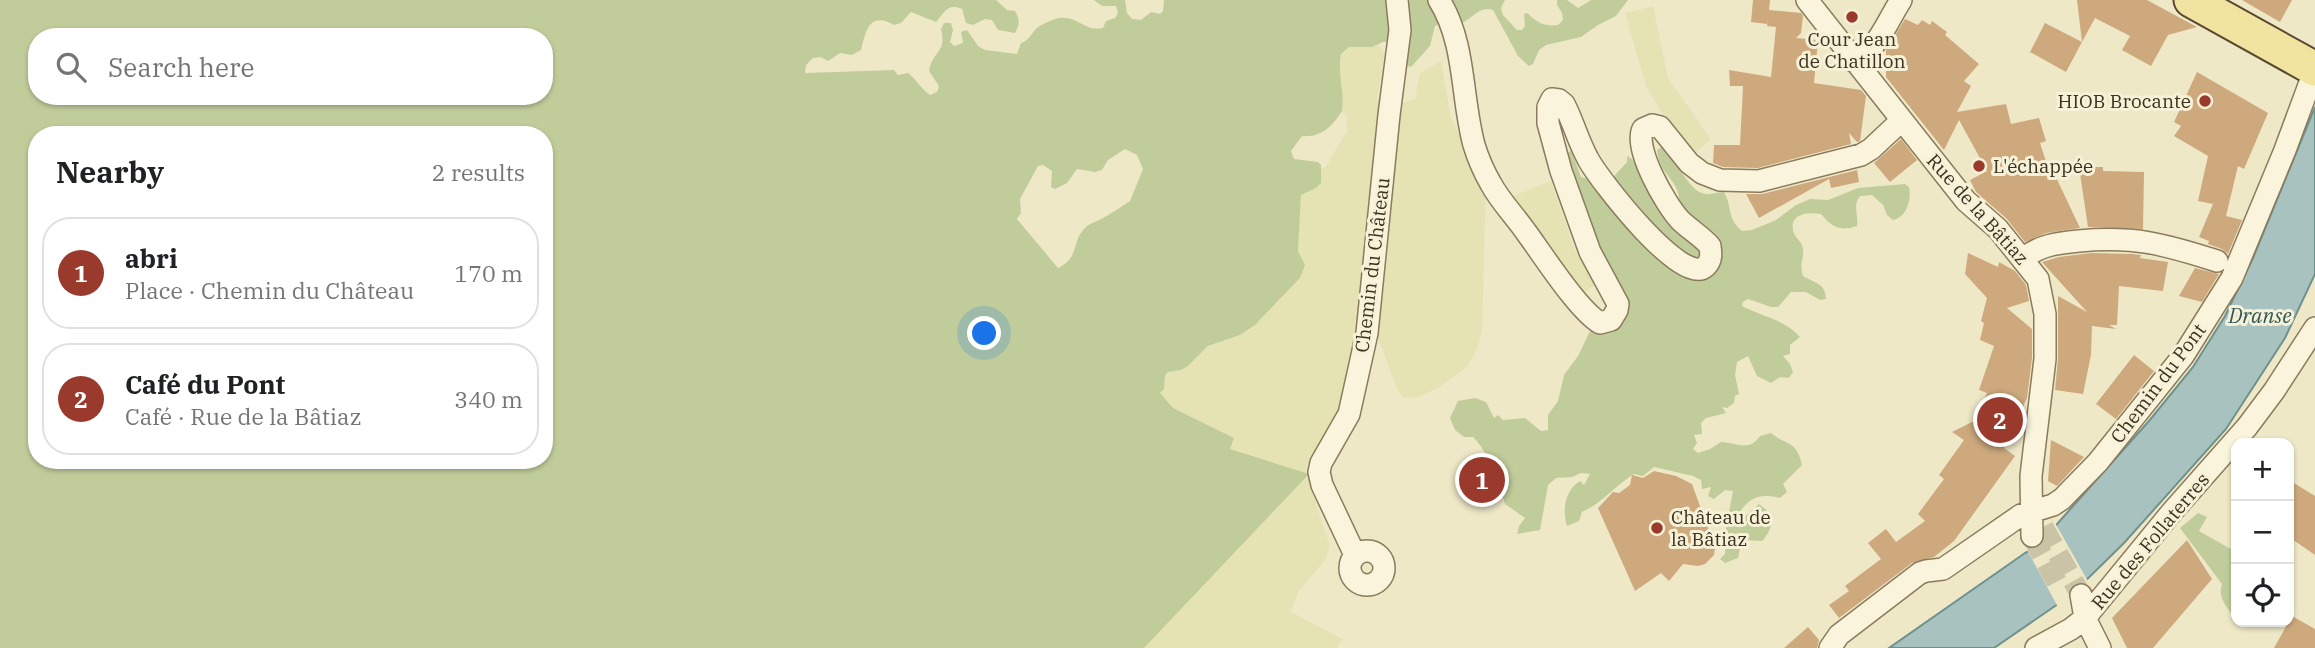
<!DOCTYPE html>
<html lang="en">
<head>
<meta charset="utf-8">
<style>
	:root { --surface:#fff; --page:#f2f2f2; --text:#202124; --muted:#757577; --line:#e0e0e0; --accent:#9a3a2c }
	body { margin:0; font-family:"IBM Plex Serif",serif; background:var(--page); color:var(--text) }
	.controls { position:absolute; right:21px; bottom:21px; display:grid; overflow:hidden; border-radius:14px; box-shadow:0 2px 5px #0004 }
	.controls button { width:63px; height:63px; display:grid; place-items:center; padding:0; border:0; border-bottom:2px solid var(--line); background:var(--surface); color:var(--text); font:35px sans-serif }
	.you { position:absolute; left:985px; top:334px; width:24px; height:24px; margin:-18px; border:5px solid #fff; border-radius:50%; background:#1a73e8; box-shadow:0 0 0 10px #1a73e833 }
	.badge { display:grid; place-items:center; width:46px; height:46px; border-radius:50%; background:var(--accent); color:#fff; font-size:23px; font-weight:700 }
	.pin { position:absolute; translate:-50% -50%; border:4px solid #fff; box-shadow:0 2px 7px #0006 }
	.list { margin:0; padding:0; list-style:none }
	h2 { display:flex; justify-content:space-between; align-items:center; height:91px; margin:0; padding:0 28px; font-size:30px }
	h2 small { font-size:23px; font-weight:400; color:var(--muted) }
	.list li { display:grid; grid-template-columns:46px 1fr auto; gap:21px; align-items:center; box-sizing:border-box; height:112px; margin:0 14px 14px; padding:0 14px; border:2px solid var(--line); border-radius:28px }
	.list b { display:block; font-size:26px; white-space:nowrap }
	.list p { margin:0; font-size:23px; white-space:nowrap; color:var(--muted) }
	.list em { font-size:23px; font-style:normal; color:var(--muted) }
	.icon { flex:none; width:38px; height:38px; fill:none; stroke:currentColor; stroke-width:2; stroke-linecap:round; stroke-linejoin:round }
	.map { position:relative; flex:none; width:2315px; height:648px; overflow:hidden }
	.search { position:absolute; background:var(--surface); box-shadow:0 2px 5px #0004; left:28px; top:28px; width:525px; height:77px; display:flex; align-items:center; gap:18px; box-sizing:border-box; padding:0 24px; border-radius:28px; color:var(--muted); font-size:26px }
	.panel { position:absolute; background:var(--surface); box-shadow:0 2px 5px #0004; left:28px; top:126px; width:525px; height:343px; border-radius:28px }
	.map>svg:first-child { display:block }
	.farmland { fill:#e5e3b4 }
	.green { fill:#c0cd9b; fill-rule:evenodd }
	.water { fill:#a8c3bf; stroke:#6f918e; stroke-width:2 }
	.pier { fill:#efe8c7 }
	.building { fill:#cda97d }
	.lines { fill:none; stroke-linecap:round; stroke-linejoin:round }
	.minor-tunnel { stroke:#cbc3a6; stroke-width:21; stroke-dasharray:21 10; stroke-linecap:butt }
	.minor-casing { stroke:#8b7b5c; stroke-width:24 }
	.primary-casing { stroke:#594930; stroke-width:37 }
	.minor { stroke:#f9f4db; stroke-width:21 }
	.primary { stroke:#f1e3a0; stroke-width:33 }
	.poi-dot { fill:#9a3a2c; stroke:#f6f1d7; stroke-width:2.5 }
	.labels { text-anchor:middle; stroke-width:6; stroke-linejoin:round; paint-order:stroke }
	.poi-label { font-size:19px; fill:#3b3120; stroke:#f6f1d7; text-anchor:start }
	.street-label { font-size:19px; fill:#3b3120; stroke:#f6f1d7 }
	.water-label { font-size:21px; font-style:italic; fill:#2f585b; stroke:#f6f1d7 }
</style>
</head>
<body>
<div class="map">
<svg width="2315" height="648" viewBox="0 0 2315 648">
	<rect width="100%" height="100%" fill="#efe8c7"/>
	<path class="farmland" d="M1653 6 1668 78 1711 139 1693 155 1670 127 1646 86 1625 13Z
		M1378 45 1385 52 1377 100 1390 107 1415 99 1420 73 1441 61 1451 118 1486 187 1482 332 1477 349 1467 367 1438 388 1418 397 1404 398 1398 391 1375 330 1355 329 1348 382 1329 438 1306 468 1310 486 1330 546 1325 560 1298 592 1291 612 1343 639 1337 647 1339 648H986L1165 375 1168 372 1181 370 1188 366 1209 346 1240 335 1255 325 1300 278 1298 251 1301 195 1316 188 1320 184V168H1325L1347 131V118L1342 111 1341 87 1339 82 1340 54 1349 47H1372Z
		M1551 181 1574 248 1597 284 1585 292 1506 199Z"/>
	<path class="green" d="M0 0H996L1007 10 1015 11C1020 20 1020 24 1015 33L998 30 992 20 985 19 973 25 966 23 962 9C948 3 945 12 936 22L911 12 901 23 894 25C869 11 866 31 861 50L852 55 840 53 828 61 821 57 813 58 806 65 805 73 894 70 898 75 908 73C917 80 921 89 930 95L937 92 939 86 929 71C933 50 947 53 941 29L944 23H951L953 30 950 42 954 46 963 43 961 32 967 30 978 46 985 50 1017 54 1021 43C1030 40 1031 33 1038 27 1043 24 1053 19 1059 18 1078 15 1084 32 1103 28L1106 21 1115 18 1118 13 1116 6H1102L1094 0H1125L1127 13 1132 19 1141 20 1151 12 1160 14 1163 11 1164 0H1505L1501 8 1503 15 1517 30H1522L1525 26 1524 14 1527 13C1537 22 1543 27 1558 25L1563 20 1562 13 1557 5V0H1567L1578 8 1591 0H1628L1616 16 1598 25 1581 37 1546 45 1539 50 1533 64 1529 66 1518 56 1493 10C1479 5 1471 21 1459 24L1451 18 1435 26 1430 46 1411 67 1405 65 1396 42H1383L1372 47H1349L1341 54C1337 75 1345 92 1342 111 1332 127 1320 138 1302 136L1291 151 1294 159 1318 162 1321 165V183L1316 188 1301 195 1298 251 1305 265 1300 278 1255 325 1240 335 1208 346 1188 366 1181 370 1168 372 1165 375 1164 389 1160 393 1173 408 1234 438 1230 449 1309 474 1144 648H0ZM37 37H544V96H37ZM411 129H422L428 135H544V460H37V135H397ZM1125 149 1137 155 1143 169 1130 201C1120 207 1111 214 1101 219 1096 222 1090 223 1086 227 1070 242 1081 257 1058 268L1017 219 1021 213 1020 199 1038 166 1043 165 1052 171 1051 187 1055 189 1067 183 1077 169 1095 172 1102 170 1108 160Z
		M1662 147C1677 157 1688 194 1707 194 1713 194 1719 192 1724 192 1733 208 1726 217 1742 231L1752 230 1776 220 1796 205 1810 199 1828 200 1858 188 1905 184 1909 187C1912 199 1907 217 1893 220L1887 215 1883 205 1872 195 1860 196C1852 205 1859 216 1857 226 1840 232 1832 227 1821 214 1809 212 1790 213 1793 230 1794 238 1802 240 1803 249 1804 260 1799 262 1803 276 1814 283 1826 283 1826 299L1820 300 1806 292H1791L1778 307H1771L1748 299 1743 302 1742 306C1763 317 1784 319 1800 337L1790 345V354L1783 356 1790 364 1793 372 1789 378 1780 377 1771 383 1757 376 1748 356 1737 362 1735 375 1739 394 1735 396 1734 403 1727 408 1722 407 1726 413 1706 418 1701 423 1702 434 1694 435 1697 443 1693 449 1698 453 1710 449 1721 442C1738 443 1749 452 1760 436L1771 433C1788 447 1796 439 1802 465L1783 484 1787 492 1780 498C1760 493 1749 497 1738 515L1742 519 1759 504 1771 514C1773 524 1769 534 1762 541L1746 540 1741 544 1738 558 1725 563 1720 559 1725 554 1726 528 1733 491 1725 490 1714 499 1708 496 1711 487 1702 489 1701 480 1693 476 1654 467 1643 476 1634 474C1615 486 1602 503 1582 512L1579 521 1567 526C1562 510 1565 490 1580 481L1584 485 1590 474 1581 473 1572 477 1556 478 1548 485 1540 530 1517 534 1519 526 1525 518 1505 504 1492 462C1486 455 1481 445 1473 437H1464L1455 430 1450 418 1458 401 1475 398 1486 402 1494 418 1498 415 1503 420 1525 418 1541 431 1548 430V415L1558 401 1564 375 1578 356 1591 329 1626 303 1624 290 1604 277 1562 159 1571 150 1581 177 1607 184 1627 162V156L1632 159 1641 174 1680 213C1679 206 1680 196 1677 190 1671 175 1659 171 1657 150Z
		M2198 513 2207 517 2199 531 2236 552V620C2228 608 2217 599 2222 584L2180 528Z"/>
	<path class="water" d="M2315 107V274L2285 338 2226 429 2124 543 2071 595 1994 648H1889L2025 553C2043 545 2050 544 2057 524L2149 421 2193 367 2225 316 2253 258Z"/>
	<path class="pier" d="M2054 521 2089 583 2059 609 2026 548 2042 542 2050 535Z"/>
	<path class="building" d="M1753 0H1770L1769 10 1801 13 1803 16 1801 33 1796 38 1818 40 1814 83 1861 90 1866 96 1860 141 1857 142 1849 133 1851 144 1758 168 1723 167 1713 163 1714 145H1740L1743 86H1730L1729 70 1771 77 1776 27 1767 26 1768 17 1767 24 1751 22Z
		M2077 0H2147L2197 27 2168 35 2151 66 2122 50 2130 36 2095 18 2082 42Z
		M2242 0H2292L2280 22Z
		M1905 19 1918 25 1922 20 1930 25 1932 21 1947 32 1945 35 1979 64 1964 81 1971 86 1957 112 2006 104 2011 124 2039 118 2046 141 2040 143 2050 174 2054 173 2080 228 2046 233 2025 242 2007 219 1976 192 1970 180 1987 171 1959 120 1944 150 1886 77V50Z
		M2045 23 2082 42 2066 72 2030 52Z
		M2197 72 2268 113 2244 169 2238 166 2226 216 2242 220 2228 254 2222 249 2208 244 2209 241 2199 237 2213 204 2198 201 2208 156 2174 136 2181 126 2174 122Z
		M1901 139 1917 160 1890 182 1874 163Z
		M2079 167H2103V171L2144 172 2143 229 2088 227Z
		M1857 170 1859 182 1831 188 1829 179 1759 218 1746 194H1762Z
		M1968 253 1998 267 1999 262 2015 271 2026 285 2029 301 2007 308 2032 329V358L2027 398 2004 448 2015 456 1954 541 1934 557 1912 563 1839 618 1829 605 1849 591 1845 586 1881 559 1868 543 1886 529 1896 542 1925 521 1918 514 1944 479 1939 475 1964 440 1952 432 1974 421 1987 393 1979 390 1994 346 1980 340 1984 323 1981 321 1987 298 1965 274Z
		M2091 253 2132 254 2141 255 2140 258 2168 262 2163 291 2119 286 2117 325H2109L2116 329 2092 326 2091 355 2083 394 2055 390 2058 359V296L2087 312 2042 262 2059 257Z
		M2195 268 2219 274 2202 302 2179 296Z
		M2134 355 2154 371 2116 419 2096 404Z
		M2051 440 2084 457 2057 486 2048 481Z
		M1491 460 1502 490 1472 500 1462 470Z
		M1654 471 1676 476 1692 484 1715 547 1714 555 1705 564 1698 566 1683 564 1669 581 1661 573 1635 591 1598 508 1613 492 1619 493 1630 485 1632 475 1643 478Z
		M2289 480 2315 496V555L2289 537Z
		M2187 540 2212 579 2153 648H2127L2112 618Z
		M2292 616 2315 629V648H2274Z
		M1808 627 1819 640 1817 648H1784Z"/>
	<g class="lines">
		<path class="minor-tunnel" d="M2043 527 2081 595
			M2032 536 2061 590"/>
		<defs>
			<path id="minor" d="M1439 0C1466 43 1461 97 1474 145 1478 158 1484 172 1491 184 1500 201 1515 216 1526 232 1543 255 1578 310 1600 323L1611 320 1617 310 1618 304 1590 252 1561 171 1548 123V107L1552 99 1559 100 1564 104C1573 121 1578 141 1588 159 1598 178 1683 289 1706 266 1712 260 1711 253 1710 246 1701 236 1689 229 1680 220 1666 205 1633 148 1643 129L1652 125 1660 127 1689 163 1702 173 1720 180 1759 181 1861 155 1871 149 1902 120
				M1807 0 1966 201 1998 229 2038 279 2045 314V359L2031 476 2032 536
				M1855 62C1878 48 1887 22 1901 0
				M2023 259C2039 245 2058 243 2079 241 2135 236 2164 244 2217 261
				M1350 568a17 17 0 1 1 34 0a17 17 0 1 1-34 0Z
				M1355 555 1322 485 1319 472 1321 463 1349 414 1367 333 1389 115 1400 30 1397 0
				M2081 595 2085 618 2100 648
				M1830 648 1839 635 1920 573 1926 571 1943 569 2021 515 2053 505 2062 499 2098 462 2183 356 2232 278 2285 150 2315 69
				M2036 648 2071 629 2085 618 2171 513 2247 427 2274 391 2315 328"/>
			<path id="primary" d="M2191 0 2315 69"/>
		</defs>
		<use href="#minor" class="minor-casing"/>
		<use href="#primary" class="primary-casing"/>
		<use href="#minor" class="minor"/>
		<use href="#primary" class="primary"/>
	</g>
	<g class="poi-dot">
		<circle cx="1852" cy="17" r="7"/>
		<circle cx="2205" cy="101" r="7"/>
		<circle cx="1979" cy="166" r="7"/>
		<circle cx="1657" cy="528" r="7"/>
	</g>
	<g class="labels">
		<g class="poi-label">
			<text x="1852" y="46" text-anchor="middle">Cour Jean<tspan x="1852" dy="22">de Chatillon</tspan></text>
			<text x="2191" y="108" text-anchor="end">HIOB Brocante</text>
			<text x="1993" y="173">L'échappée</text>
			<text x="1671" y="524">Château de<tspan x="1671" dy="22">la Bâtiaz</tspan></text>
		</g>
		<g class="street-label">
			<text transform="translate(1978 209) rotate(48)" y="7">Rue de la Bâtiaz</text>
			<text transform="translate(1372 265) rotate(-83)" y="7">Chemin du Château</text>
			<text transform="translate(2158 383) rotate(-53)" y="7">Chemin du Pont</text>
			<text transform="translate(2150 541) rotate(-50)" y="7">Rue des Follaterres</text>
		</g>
		<g class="water-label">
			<text x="2260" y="323">Dranse</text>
		</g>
	</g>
</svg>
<div class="controls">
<button>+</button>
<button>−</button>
<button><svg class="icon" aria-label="locate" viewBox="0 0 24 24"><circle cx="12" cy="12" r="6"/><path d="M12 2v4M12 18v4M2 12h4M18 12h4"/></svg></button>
</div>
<div class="you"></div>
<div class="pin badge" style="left:1482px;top:480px">1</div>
<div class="pin badge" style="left:2000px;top:420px">2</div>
<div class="search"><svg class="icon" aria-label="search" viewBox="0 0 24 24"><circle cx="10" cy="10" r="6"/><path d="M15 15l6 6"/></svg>Search here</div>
<section class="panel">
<h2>Nearby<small>2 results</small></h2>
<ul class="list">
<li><span class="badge">1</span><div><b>abri</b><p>Place · Chemin du Château</p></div><em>170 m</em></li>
<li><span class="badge">2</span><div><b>Café du Pont</b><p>Café · Rue de la Bâtiaz</p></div><em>340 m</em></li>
</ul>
</section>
</div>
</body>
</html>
